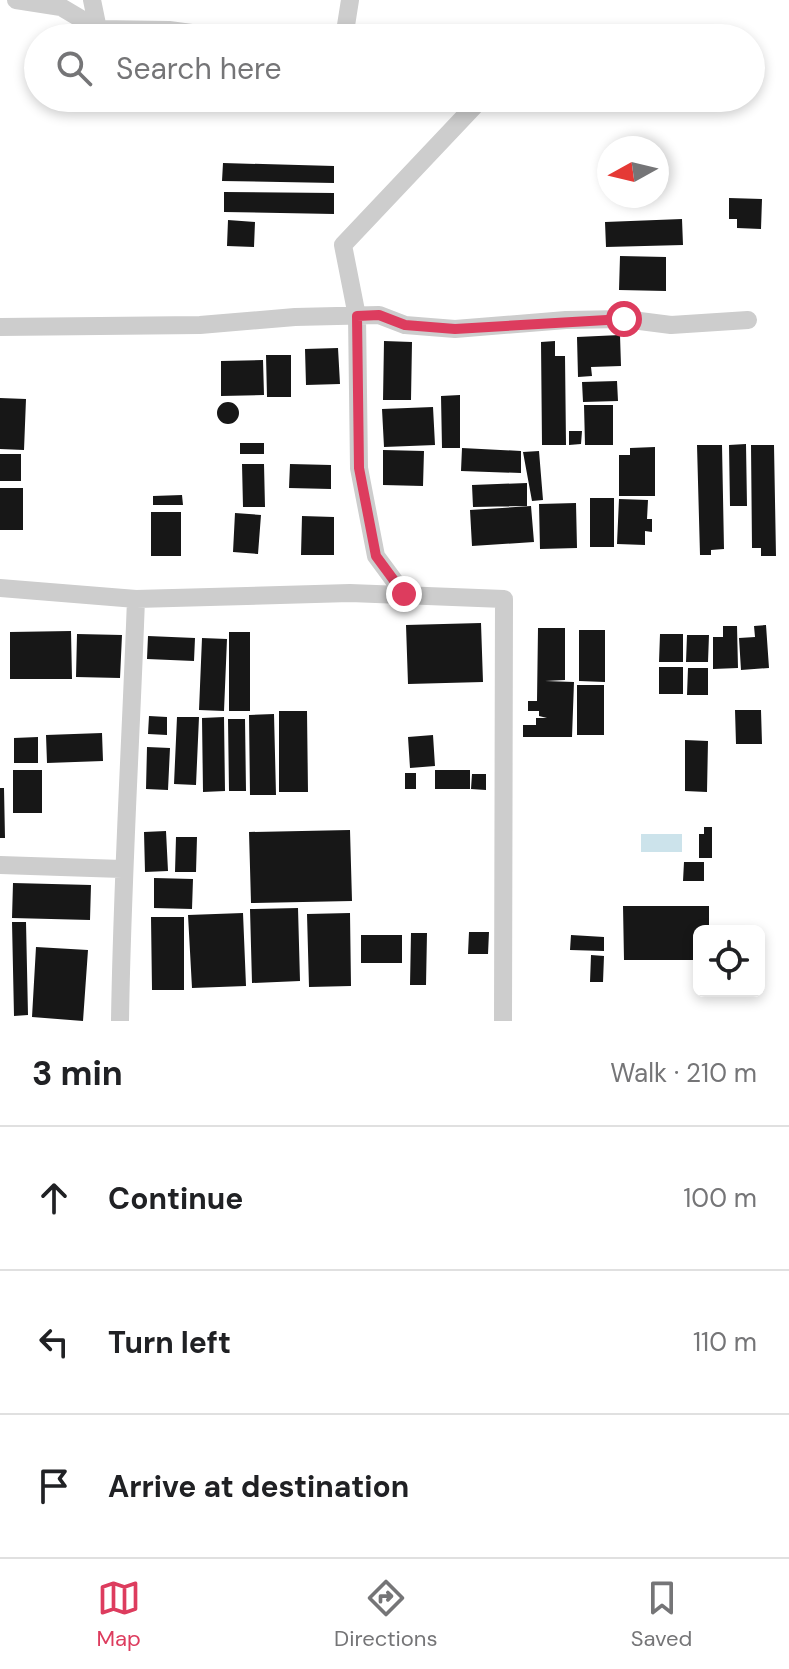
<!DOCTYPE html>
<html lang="en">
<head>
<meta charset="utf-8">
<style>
	:root { --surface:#fff; --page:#f6f6f6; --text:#202124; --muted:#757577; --line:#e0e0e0; --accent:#dd3c5e }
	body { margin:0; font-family:"DM Sans",sans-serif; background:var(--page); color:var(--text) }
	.controls { position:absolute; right:24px; bottom:24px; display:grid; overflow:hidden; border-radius:12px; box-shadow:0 4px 12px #0003 }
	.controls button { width:72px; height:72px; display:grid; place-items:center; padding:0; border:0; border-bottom:2px solid var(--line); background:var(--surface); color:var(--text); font:40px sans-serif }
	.compass { position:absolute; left:597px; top:136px; width:72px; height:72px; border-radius:50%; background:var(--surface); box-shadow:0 4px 12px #0003; rotate:262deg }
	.stop { position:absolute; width:24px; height:24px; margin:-18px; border:6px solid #dd3c5e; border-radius:50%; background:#fff }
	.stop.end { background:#dd3c5e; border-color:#fff; box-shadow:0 2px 8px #0008 }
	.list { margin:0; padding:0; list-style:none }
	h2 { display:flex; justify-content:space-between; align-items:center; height:104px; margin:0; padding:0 32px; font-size:34px }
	h2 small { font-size:26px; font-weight:400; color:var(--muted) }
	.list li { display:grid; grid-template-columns:52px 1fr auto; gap:24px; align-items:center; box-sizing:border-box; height:144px; padding:0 32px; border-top:2px solid var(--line) }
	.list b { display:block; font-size:30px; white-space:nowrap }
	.list em { font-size:26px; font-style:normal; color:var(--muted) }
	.icon { flex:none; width:44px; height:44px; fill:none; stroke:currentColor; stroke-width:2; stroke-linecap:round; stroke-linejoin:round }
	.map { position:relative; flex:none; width:789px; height:1021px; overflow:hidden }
	.search { position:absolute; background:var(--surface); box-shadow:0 4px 12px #0003; left:24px; right:24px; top:24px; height:88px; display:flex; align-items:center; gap:20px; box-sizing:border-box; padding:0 28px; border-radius:44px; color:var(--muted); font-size:30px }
	.sheet { height:536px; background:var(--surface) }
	nav { display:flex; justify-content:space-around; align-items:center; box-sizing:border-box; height:112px; border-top:2px solid var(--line); background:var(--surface); font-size:22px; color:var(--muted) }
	nav a { display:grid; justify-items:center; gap:4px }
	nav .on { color:var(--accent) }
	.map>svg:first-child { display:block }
	.water { fill:#cce3eb }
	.building { fill:#171717 }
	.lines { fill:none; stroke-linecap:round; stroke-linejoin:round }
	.street { stroke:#cdcdcd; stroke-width:18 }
	.route { stroke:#dd3c5e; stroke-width:10 }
</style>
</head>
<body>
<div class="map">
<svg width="789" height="1021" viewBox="0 0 789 1021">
	<rect width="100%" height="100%" fill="#fff"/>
	<path class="water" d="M641 834H682V852H641Z"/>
	<path class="building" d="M223 163 334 166V183L222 181Z
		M224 192 334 193V214L224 212Z
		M729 198 762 199 761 229 737 228V219H729Z
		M682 219 683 245 606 247 605 222Z
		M228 220 255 222 254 247 227 246Z
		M620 256 666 257V291L619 290Z
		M620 335 621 366 591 367 592 376 578 377 577 337Z
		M384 341 412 342 411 400H383Z
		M555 341V356H565L566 445H542L541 342Z
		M338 348 340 384 306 385 305 349Z
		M266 355H291V397H267Z
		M263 360 264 395 221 396V361Z
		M617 381 618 401 583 402 582 382Z
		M460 395V448H442L441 396Z
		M0 398 26 399 24 450 0 449Z
		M217 413a11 11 0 1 1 22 0a11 11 0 1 1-22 0Z
		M584 405H613V445H585Z
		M433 407 435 445 384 447 382 409Z
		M569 431H582L581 444 569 445Z
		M240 443H264V454H240Z
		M746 444 747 506H730L729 445Z
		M697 445H722L724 549 711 550V555H700Z
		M751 445H774L776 556H761V548H752Z
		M655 447V496H619V455H630V448Z
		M462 448 521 451V473L461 471Z
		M383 450 424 451 423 486 383 485Z
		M539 451 543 500 532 501 523 452Z
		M0 454H21V481H0Z
		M242 464H264L265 507H243Z
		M290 464 331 465V489L289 488Z
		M527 483V506L473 507 472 485Z
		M0 488H23V530H0Z
		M182 495 183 505H153V496Z
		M590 498H614V547H590Z
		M619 499 648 500 647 519H652V532L645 531V545L617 544Z
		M576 503 577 548 540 549 539 504Z
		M531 506 534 542 472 546 470 510Z
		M151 512H181V556H151Z
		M235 513 261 515 258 554 233 552Z
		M302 516 334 517V555H301Z
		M481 623 483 682 408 684 406 625Z
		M766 625 769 668 741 670 739 638 755 637 754 626Z
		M723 626H737L738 668 713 669V637H723Z
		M538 628H565V680L545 681 574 682 572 737H523V725H536V718H547L539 716V711H528V701H537Z
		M579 630H605V682L579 681Z
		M71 631 72 679H10V632Z
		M229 632H250V711H229Z
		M77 634 122 635 120 678 76 677Z
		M660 634H683V662H659Z
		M687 635H709L708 662H686Z
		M148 636 195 638 194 661 147 659Z
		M202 638 227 639 224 711 199 710Z
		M659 667H683V694H659Z
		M688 668H708V695H687Z
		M577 685H604V735H577Z
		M735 710H761L762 744H736Z
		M279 711H307L308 792H279Z
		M274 714 276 795H250L249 715Z
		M149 716 167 717V735L148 734Z
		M177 717H199L196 785 174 784Z
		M224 717 225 791 203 792 202 718Z
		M228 719H245L246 791H229Z
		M102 733 103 761 47 763 46 735Z
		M433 735 435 766 410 768 408 737Z
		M38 737V763H14V738Z
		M685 740 708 741 707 792 685 791Z
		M147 747 170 748 168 790 146 789Z
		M13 770H42V813H13Z
		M435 770H470V789H435Z
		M405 773H416V789H405Z
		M472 774H486V790L471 789Z
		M0 788H4L5 838H0Z
		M704 827H712V858H699V834H704Z
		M350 830 352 901 251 903 249 832Z
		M166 831 168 871 145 872 144 832Z
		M176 837H197L196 872H175Z
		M684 862H704V881H683Z
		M154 878 193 879 192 909 154 908Z
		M13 883 91 885 90 920 12 918Z
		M623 906H709V931H699V960H624Z
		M298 908 300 981 252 983 250 909Z
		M243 913 246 986 192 988 188 915Z
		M350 913 351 986 309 987 307 914Z
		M151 917H184V990H152Z
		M12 922H26L28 1015 14 1016Z
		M469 932H489L488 954H468Z
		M411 933H427L426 985H410Z
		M361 935H402V963H361Z
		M571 935 604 937V951L570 950Z
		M36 947 88 950 83 1021 32 1017Z
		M591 955 604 956 603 982H590Z"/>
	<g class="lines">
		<path class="street" d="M16 0 61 7 98 29 169 30 229 38
			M92 0 98 29
			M344 38 350 0
			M0 327 200 325 295 317 379 315 405 325 455 329 566 320 624 319 671 325 748 320
			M0 588 136 599 350 593 504 599 503 1021
			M404 594 376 556 359 468 357 316 343 245 482 98
			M0 865 122 869
			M120 1021C122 880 131 740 136 599"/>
	</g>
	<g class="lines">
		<path class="route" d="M404 594 376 556 359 468 357 316 379 315 405 325 455 329 624 319"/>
	</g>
</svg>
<div class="controls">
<button><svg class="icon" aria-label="locate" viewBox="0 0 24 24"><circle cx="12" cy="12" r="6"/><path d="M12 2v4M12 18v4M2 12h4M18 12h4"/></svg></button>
</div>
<svg class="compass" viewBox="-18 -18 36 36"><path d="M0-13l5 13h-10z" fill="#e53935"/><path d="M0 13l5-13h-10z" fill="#757577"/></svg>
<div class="stop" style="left:624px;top:319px"></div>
<div class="stop end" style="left:404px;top:594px"></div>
<div class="search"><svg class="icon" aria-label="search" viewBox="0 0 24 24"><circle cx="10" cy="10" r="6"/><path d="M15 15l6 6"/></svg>Search here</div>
</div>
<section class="sheet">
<h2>3 min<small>Walk · 210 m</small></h2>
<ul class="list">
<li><svg class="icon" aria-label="ahead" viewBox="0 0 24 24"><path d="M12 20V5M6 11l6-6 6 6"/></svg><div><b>Continue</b></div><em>100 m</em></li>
<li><svg class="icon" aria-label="left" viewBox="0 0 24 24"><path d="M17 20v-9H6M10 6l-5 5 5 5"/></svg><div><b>Turn left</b></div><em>110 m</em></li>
<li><svg class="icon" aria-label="arrive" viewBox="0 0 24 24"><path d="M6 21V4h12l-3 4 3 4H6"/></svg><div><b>Arrive at destination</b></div></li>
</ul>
</section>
<nav>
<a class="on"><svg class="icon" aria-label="map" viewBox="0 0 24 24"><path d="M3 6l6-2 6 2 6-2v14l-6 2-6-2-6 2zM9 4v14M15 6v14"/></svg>Map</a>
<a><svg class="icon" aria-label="directions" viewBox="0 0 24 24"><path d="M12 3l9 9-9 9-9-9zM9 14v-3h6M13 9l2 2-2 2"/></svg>Directions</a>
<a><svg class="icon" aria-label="saved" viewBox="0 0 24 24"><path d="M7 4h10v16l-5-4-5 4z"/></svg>Saved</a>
</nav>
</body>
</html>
